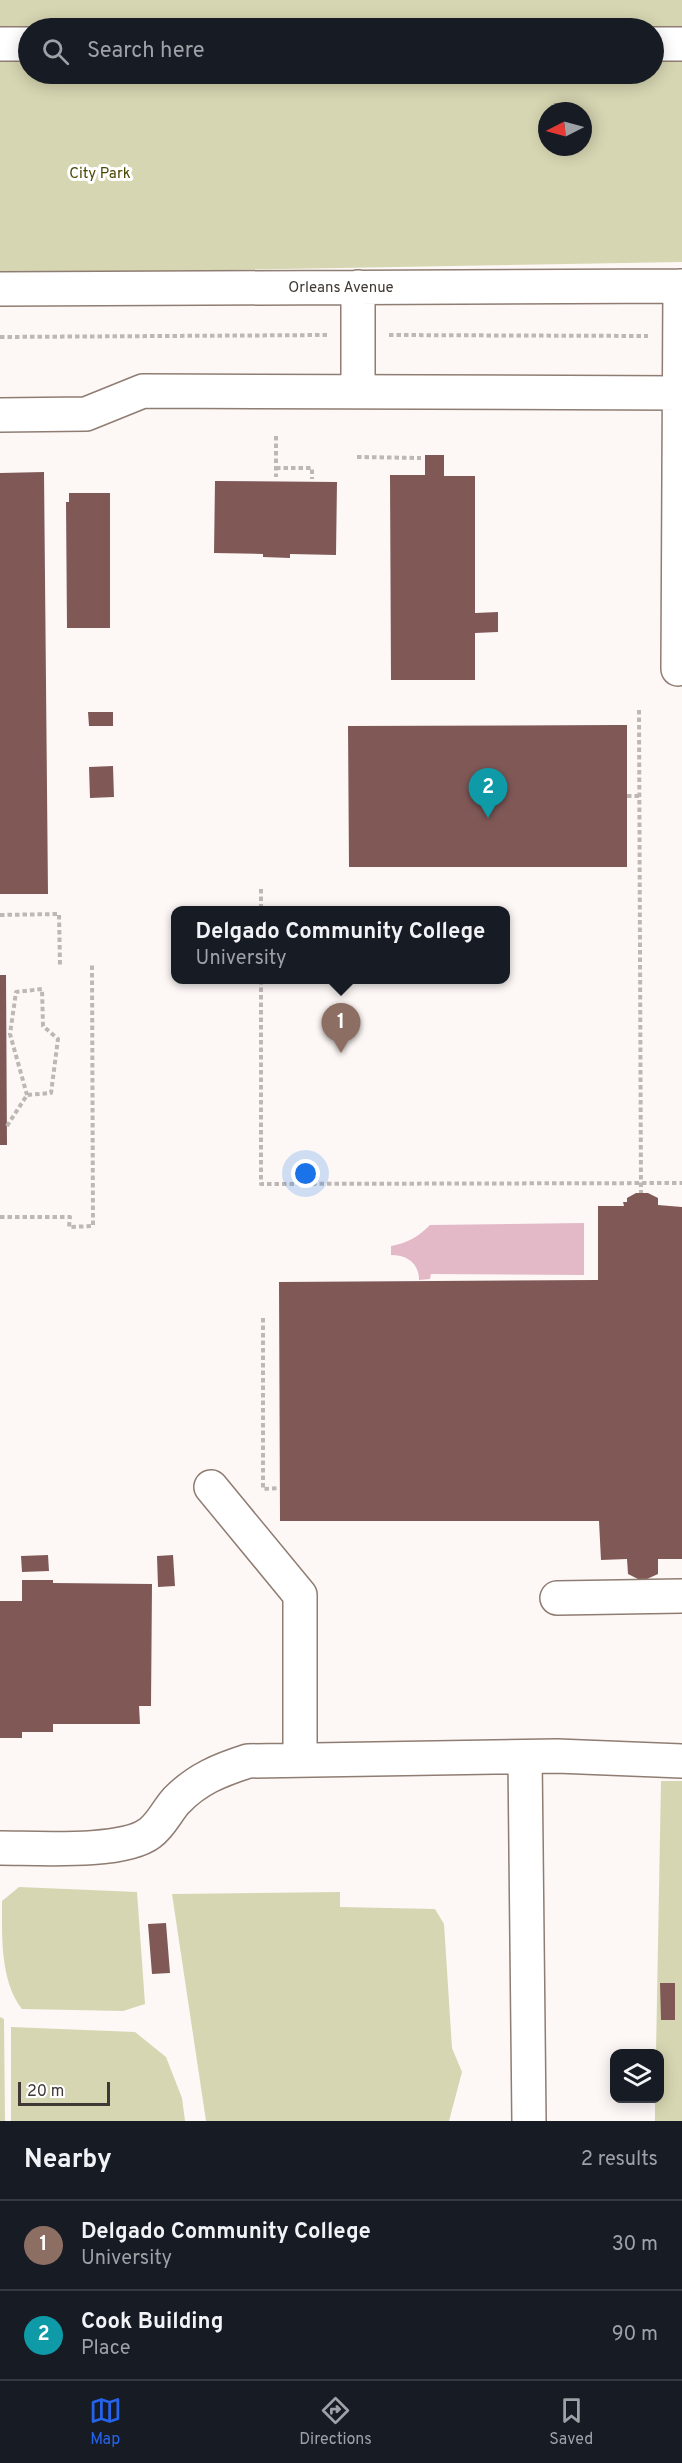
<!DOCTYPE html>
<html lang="en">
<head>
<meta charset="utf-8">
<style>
	:root { --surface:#171b24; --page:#242831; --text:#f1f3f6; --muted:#9ea1a6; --line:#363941; --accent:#2563eb }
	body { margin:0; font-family:Overpass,sans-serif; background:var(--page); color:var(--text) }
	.controls { position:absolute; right:18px; bottom:18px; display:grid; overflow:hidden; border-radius:12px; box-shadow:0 3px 15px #0003 }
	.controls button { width:54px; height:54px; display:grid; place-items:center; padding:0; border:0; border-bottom:2px solid var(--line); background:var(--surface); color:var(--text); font:30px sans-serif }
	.compass { position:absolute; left:538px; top:102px; width:54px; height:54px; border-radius:50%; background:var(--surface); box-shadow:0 3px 15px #0003; rotate:264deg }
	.scale { position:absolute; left:18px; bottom:15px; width:92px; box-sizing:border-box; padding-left:6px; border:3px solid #403834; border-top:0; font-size:16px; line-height:21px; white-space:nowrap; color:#403834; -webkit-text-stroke:4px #fff; paint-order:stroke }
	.you { position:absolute; left:306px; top:1174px; width:21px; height:21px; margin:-15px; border:4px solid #fff; border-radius:50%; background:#1a73e8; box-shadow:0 0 0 9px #1a73e833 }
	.badge { display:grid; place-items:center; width:39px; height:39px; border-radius:50%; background:var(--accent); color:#fff; font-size:20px; font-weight:700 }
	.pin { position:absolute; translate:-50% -50px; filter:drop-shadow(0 2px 3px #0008) }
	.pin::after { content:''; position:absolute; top:32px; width:21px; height:18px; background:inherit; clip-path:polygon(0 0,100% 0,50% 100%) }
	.popup { position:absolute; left:171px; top:906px; width:339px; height:78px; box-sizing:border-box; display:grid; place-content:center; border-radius:12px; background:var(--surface); filter:drop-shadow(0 2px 4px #0005); font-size:20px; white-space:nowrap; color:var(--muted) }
	.popup b { font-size:22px; color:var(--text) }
	.popup::after { content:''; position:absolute; left:50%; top:100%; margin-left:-12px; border:12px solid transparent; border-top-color:var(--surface) }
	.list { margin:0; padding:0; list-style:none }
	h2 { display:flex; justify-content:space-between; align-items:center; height:78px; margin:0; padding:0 24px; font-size:26px }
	h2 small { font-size:20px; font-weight:400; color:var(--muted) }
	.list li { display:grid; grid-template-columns:39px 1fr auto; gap:18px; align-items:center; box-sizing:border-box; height:90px; padding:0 24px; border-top:2px solid var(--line) }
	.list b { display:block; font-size:22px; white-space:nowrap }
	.list p { margin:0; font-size:20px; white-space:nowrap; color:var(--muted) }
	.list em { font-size:20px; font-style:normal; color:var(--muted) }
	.icon { flex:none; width:33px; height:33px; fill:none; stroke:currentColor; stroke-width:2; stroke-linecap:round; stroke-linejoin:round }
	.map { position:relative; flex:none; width:682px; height:2121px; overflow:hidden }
	.search { position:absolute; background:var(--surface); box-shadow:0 3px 15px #0003; left:18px; right:18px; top:18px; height:66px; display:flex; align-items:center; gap:15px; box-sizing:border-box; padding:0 21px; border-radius:33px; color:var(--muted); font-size:22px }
	.sheet { height:258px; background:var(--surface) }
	nav { display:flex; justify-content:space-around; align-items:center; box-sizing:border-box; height:84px; border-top:2px solid var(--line); background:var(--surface); font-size:16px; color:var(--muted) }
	nav a { display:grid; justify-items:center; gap:3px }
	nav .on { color:var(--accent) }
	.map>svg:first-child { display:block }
	.green { fill:#d6d6b2; fill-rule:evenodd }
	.water { fill:#e3b9c8 }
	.building { fill:#805957 }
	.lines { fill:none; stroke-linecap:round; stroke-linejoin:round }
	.minor-casing { stroke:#8f7c72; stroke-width:36 }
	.path { stroke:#beb8b5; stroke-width:4; stroke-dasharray:4.5 3; stroke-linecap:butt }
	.minor { stroke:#fff; stroke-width:33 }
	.labels { text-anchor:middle; stroke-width:6; stroke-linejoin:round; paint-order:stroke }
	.park-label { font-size:15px; fill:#4b4802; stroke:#fff }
	.street-label { font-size:15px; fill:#403834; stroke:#fff }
</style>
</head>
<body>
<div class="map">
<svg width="682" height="2121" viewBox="0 0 682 2121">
	<rect width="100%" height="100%" fill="#fdf8f6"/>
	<path class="green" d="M0 0H682V262L0 274ZM28 28H654V74H28ZM547 111H583V147H547Z
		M661 1781H682V2121H655V2099L660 2098V2054L656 2053Z
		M19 1887 137 1892 145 2004 123 2011 22 2009C0 1981 2 1936 2 1901Z
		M340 1892V1907L435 1909 444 1924 452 2048 462 2072 449 2121H206L172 1894Z
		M0 2017 4 2019 5 2121H0Z
		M11 2027 135 2032 166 2057 182 2098 185 2121H11Z"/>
	<path class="water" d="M584 1223V1275L431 1274 430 1279 419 1280C419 1263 407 1255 391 1255V1246C407 1243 418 1237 430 1225Z"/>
	<path class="building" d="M425 455H444V476H475V613L498 612V632L475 633V680H391L390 475H425Z
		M44 472 48 894H0V473Z
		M215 481 337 482 336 555 290 554V558L263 557V554L214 553Z
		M69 493H110V628H67L66 502H69Z
		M88 712H113V726H89Z
		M618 725H627V867H349L348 726Z
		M113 766 114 797 90 798 89 767Z
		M0 975H6L7 1145H0Z
		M636 1193H648L658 1198V1205L682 1207V1559H658V1574L647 1579H638L628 1574 627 1559 601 1560 599 1521H280L279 1282 598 1280V1206H624L623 1202H627V1198Z
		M48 1555 49 1571 22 1572 21 1556Z
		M173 1555 175 1586 158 1587 157 1556Z
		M22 1580H53V1583L152 1584 151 1706H139L140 1724H53V1732H22V1738H0V1601H22Z
		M166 1923 170 1973 152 1974 148 1924Z
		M660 1983H675V2020H661Z"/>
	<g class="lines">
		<defs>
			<path id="minor" d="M0 44H28
				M654 44H682
				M0 289 682 286
				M358 391V287
				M0 415 86 414 143 391 680 393
				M678 669 680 286
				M211 1487 300 1595V1760
				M557 1598 682 1596
				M525 1757 529 2121
				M0 1848C36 1848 123 1854 150 1833 161 1825 167 1811 176 1801 197 1779 220 1770 248 1761L557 1756 682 1761"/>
		</defs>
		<use href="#minor" class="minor-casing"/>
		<path class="path" d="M53 26 309 23 630 24
			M389 335 648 336
			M0 337 327 335
			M276 436V477
			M357 457 421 458
			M276 468H312V479
			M639 710 641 1193
			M627 796H639
			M261 889V910
			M0 915 59 914 60 965
			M261 980V1184L682 1183
			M7 1126 27 1095 51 1093 58 1039 43 1026 42 989 16 992 10 1034 27 1095
			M0 1217H70L69 1227 93 1226 92 964
			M263 1318V1489L279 1488"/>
		<use href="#minor" class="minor"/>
	</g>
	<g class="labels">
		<g class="park-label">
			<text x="100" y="178">City Park</text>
		</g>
		<g class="street-label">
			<text x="341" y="292">Orleans Avenue</text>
		</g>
	</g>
</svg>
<div class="controls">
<button><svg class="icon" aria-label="layers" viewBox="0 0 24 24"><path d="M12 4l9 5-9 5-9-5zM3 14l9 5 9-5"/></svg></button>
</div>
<svg class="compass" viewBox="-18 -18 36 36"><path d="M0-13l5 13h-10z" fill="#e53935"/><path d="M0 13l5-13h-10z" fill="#9ea1a6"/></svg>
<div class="scale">20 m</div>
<div class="you"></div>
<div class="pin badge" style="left:341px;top:1053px;background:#8d6e63">1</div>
<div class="popup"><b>Delgado Community College</b>University</div>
<div class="pin badge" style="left:488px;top:818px;background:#0f9aa8">2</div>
<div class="search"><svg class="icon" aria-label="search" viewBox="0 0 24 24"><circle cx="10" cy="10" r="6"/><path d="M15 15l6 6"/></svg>Search here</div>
</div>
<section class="sheet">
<h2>Nearby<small>2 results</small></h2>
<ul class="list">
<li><span class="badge" style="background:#8d6e63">1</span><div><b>Delgado Community College</b><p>University</p></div><em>30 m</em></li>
<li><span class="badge" style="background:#0f9aa8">2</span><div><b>Cook Building</b><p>Place</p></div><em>90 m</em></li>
</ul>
</section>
<nav>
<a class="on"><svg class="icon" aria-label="map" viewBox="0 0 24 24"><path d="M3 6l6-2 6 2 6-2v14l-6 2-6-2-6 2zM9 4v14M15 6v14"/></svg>Map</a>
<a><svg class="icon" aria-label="directions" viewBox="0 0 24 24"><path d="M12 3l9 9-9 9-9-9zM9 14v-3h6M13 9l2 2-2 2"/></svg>Directions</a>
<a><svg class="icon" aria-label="saved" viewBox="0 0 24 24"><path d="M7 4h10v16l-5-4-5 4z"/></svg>Saved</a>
</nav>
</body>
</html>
